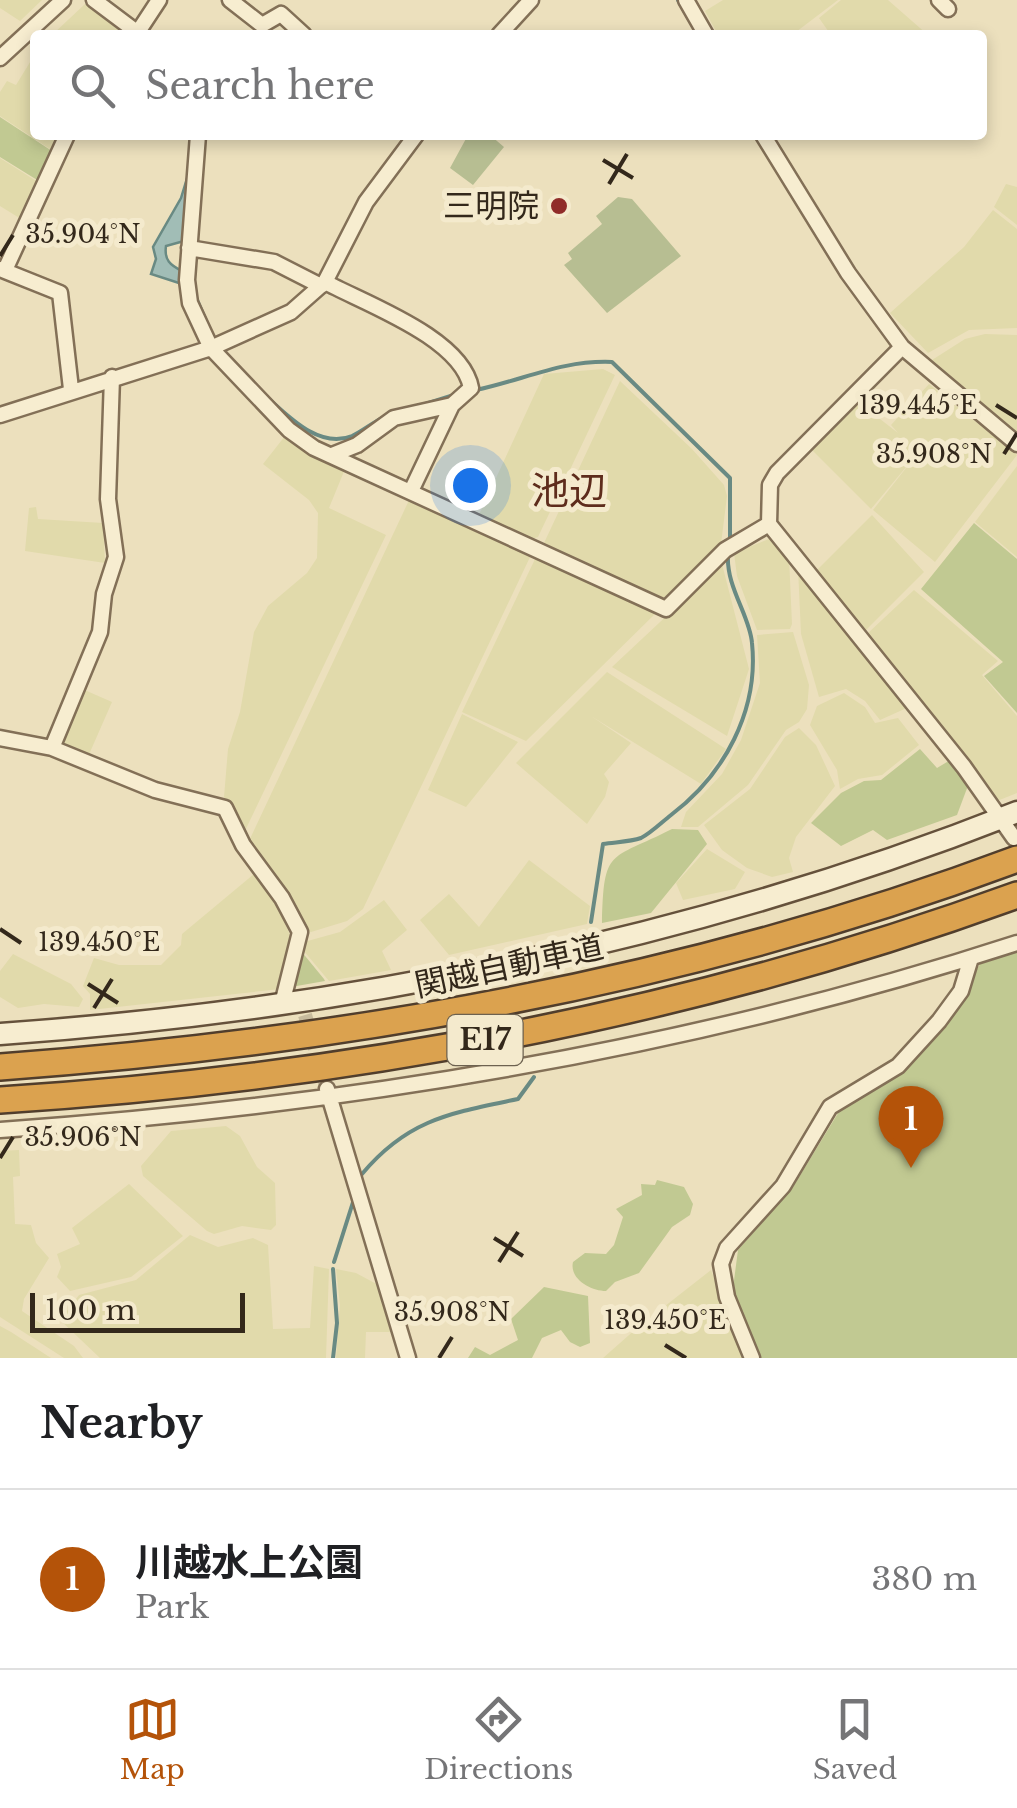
<!DOCTYPE html>
<html lang="en">
<head>
<meta charset="utf-8">
<style>
	:root { --surface:#fff; --page:#f6f6f6; --text:#202124; --muted:#757577; --line:#e0e0e0; --accent:#b45309 }
	body { margin:0; font-family:"Libre Baskerville","Noto Sans JP",serif; background:var(--page); color:var(--text) }
	.scale { position:absolute; left:30px; bottom:25px; width:215px; box-sizing:border-box; padding-left:10px; border:5px solid #33281b; border-top:0; font-size:28px; line-height:35px; white-space:nowrap; color:#33281b; -webkit-text-stroke:8px #f4eacd; paint-order:stroke }
	.you { position:absolute; left:470px; top:485px; width:35px; height:35px; margin:-25px; border:8px solid #fff; border-radius:50%; background:#1a73e8; box-shadow:0 0 0 15px #1a73e833 }
	.badge { display:grid; place-items:center; width:65px; height:65px; border-radius:50%; background:var(--accent); color:#fff; font-size:32px; font-weight:700 }
	.pin { position:absolute; translate:-50% -82px; filter:drop-shadow(0 2px 5px #0008) }
	.pin::after { content:''; position:absolute; top:52px; width:35px; height:30px; background:inherit; clip-path:polygon(0 0,100% 0,50% 100%) }
	.list { margin:0; padding:0; list-style:none }
	h2 { display:flex; justify-content:space-between; align-items:center; height:130px; margin:0; padding:0 40px; font-size:42px }
	h2 small { font-size:32px; font-weight:400; color:var(--muted) }
	.list li { display:grid; grid-template-columns:65px 1fr auto; gap:30px; align-items:center; box-sizing:border-box; height:180px; padding:0 40px; border-top:2px solid var(--line) }
	.list b { display:block; font-size:38px; white-space:nowrap }
	.list p { margin:0; font-size:32px; white-space:nowrap; color:var(--muted) }
	.list em { font-size:32px; font-style:normal; color:var(--muted) }
	.icon { flex:none; width:55px; height:55px; fill:none; stroke:currentColor; stroke-width:2; stroke-linecap:round; stroke-linejoin:round }
	.map { position:relative; flex:none; width:1017px; height:1358px; overflow:hidden }
	.search { position:absolute; background:var(--surface); box-shadow:0 5px 15px #0003; left:30px; right:30px; top:30px; height:110px; display:flex; align-items:center; gap:25px; box-sizing:border-box; padding:0 35px; border-radius:10px; color:var(--muted); font-size:38px }
	.sheet { height:310px; background:var(--surface) }
	nav { display:flex; justify-content:space-around; align-items:center; box-sizing:border-box; height:140px; border-top:2px solid var(--line); background:var(--surface); font-size:28px; color:var(--muted) }
	nav a { display:grid; justify-items:center; gap:5px }
	nav .on { color:var(--accent) }
	.map>svg:first-child { display:block }
	.farmland { fill:#e1daab }
	.green { fill:#c1c992 }
	.cemetery { fill:#b7be92 }
	.water { fill:#a1bdb6; stroke:#698a83; stroke-width:2.5 }
	.lines { fill:none; stroke-linecap:round; stroke-linejoin:round }
	.stream { stroke:#698a83; stroke-width:4 }
	.street-tunnel { stroke:#c7bb9d; stroke-width:14; stroke-dasharray:14 7; stroke-linecap:butt }
	.street-casing { stroke:#837057; stroke-width:19 }
	.secondary-casing { stroke:#65513b; stroke-width:25 }
	.highway-casing { stroke:#513e2c; stroke-width:30 }
	.street { stroke:#f7edd0; stroke-width:14 }
	.secondary { stroke:#f7edd0; stroke-width:20 }
	.highway { stroke:#dba24f; stroke-width:25 }
	.ticks { fill:none; stroke:#33281b; stroke-width:4 }
	.poi-dot { fill:#902c29; stroke:#f4eacd; stroke-width:4 }
	.labels { text-anchor:middle; stroke-width:10; stroke-linejoin:round; paint-order:stroke }
	.shield { fill:#f4eacd; stroke:#6d6250; stroke-width:2.5 }
	.shield-label { font-size:30px; font-weight:bold; fill:#33281b }
	.poi-label { font-size:32px; fill:#33281b; stroke:#f4eacd; text-anchor:end }
	.street-label { font-size:32px; fill:#33281b; stroke:#f4eacd }
	.quarter-label { font-size:38px; fill:#5e2c1c; stroke:#f4eacd }
	.ticks-label { font-size:25px; text-anchor:middle; fill:#33281b; stroke:#f4eacd; stroke-width:10; stroke-linejoin:round; paint-order:stroke }
</style>
</head>
<body>
<div class="map">
<svg width="1017" height="1358" viewBox="0 0 1017 1358">
	<rect width="100%" height="100%" fill="#ece0bd"/>
	<path class="farmland" d="M0 0H42L20 21 0 8Z
		M723 0H838L792 35H718L705 11Z
		M841 0H888L928 35H831L819 18Z
		M85 4 126 31 127 35H52Z
		M35 54V135H63L56 153 0 116V92L7 81 16 85Z
		M0 158 41 184 21 219 0 206Z
		M1006 184 1017 187V225L994 207Z
		M993 210 1017 229V328L969 330 928 353 890 313 964 247Z
		M985 334 1017 335V432L932 360 965 339Z
		M603 369 615 375 538 537 527 540 478 517 544 374Z
		M620 381 692 449 724 485 727 496 721 544 669 595 659 599 544 543Z
		M929 384 1017 455 935 562 873 510 917 454 871 509 812 450 857 401 898 433 891 425Z
		M285 436 345 469 329 508 386 535 244 833 224 797 228 749 240 712 254 632 268 606 307 573 317 558 318 513 309 500 263 464Z
		M1017 466V557L975 522Z
		M411 496 531 549V555L363 909 347 921 311 932 304 930 249 841Z
		M36 507 38 519 103 523 105 563 25 551 29 508Z
		M872 515 924 572 865 631 815 572Z
		M774 537 789 557 792 624 790 629 757 630 737 576 734 553Z
		M536 557 659 610 526 741 462 712Z
		M722 564 749 669 727 736 612 667Z
		M798 568 909 707 880 720 865 701 846 689 819 697 801 634Z
		M914 590 998 661 982 675 1017 716V793L997 801 867 634Z
		M793 632 809 685 807 709 799 722 786 730 748 785 698 827H681L686 812 722 774 741 740 760 683 757 635Z
		M607 672 726 749 701 784 591 716 631 743 604 774 609 782 605 797 587 824 516 763Z
		M80 688 112 702 87 759 62 749 58 741Z
		M844 693 865 707 875 723 898 718 919 745 882 775 858 779 840 789 837 770 810 725 817 706Z
		M462 714 518 742 466 807 428 790Z
		M799 728 816 745 835 786 796 837 789 858 793 872 772 877 747 868 722 850 704 825 750 789 785 737Z
		M707 849 745 872 735 889 683 900 676 883Z
		M529 860 590 906 587 924 449 955 420 920 449 894 479 927Z
		M254 874 276 903 293 942 280 989 90 1010V994L83 986 94 958 119 965H161L181 945 182 934Z
		M384 900 407 930 382 951 391 970 329 981 303 950 304 942 340 932Z
		M13 954 71 984 83 999 79 1007 44 1004 18 1008 0 997V971Z
		M226 1126 240 1136 257 1167 275 1183 276 1225 271 1230 242 1226 214 1234 207 1231 143 1176 141 1166 171 1131Z
		M19 1150 20 1176 13 1177 15 1224 31 1225 36 1243 49 1258 24 1299 22 1311 74 1346 83 1358H64L0 1317V1151Z
		M129 1184 183 1236 131 1277 70 1291 57 1277 61 1267 57 1254 80 1244 72 1228Z
		M190 1235 218 1247 253 1238 268 1245 273 1329 310 1328 314 1266 329 1269 326 1358H100L60 1320 79 1295 136 1280Z
		M336 1269 356 1273 382 1287 394 1332H366L365 1358H336L340 1305Z
		M711 1270 742 1358H603L637 1328Z
		M0 1326 11 1332 51 1358H0Z"/>
	<path class="green" d="M0 117 55 153 42 183 0 157Z
		M974 523 1017 559V713L984 676 1003 662 921 589Z
		M920 749 937 768 952 759 969 783 957 815 887 840 873 830 841 846 811 823 841 793 864 781 881 780Z
		M672 829 698 830 707 844 651 913 602 923C604 847 609 861 672 829Z
		M1017 948V1358H760L733 1288 738 1250 793 1187 843 1105 900 1074 945 1024 983 959Z
		M301 951 324 979 325 981 291 987Z
		M657 1180 684 1187 693 1204 690 1215 672 1227 639 1273 615 1282 606 1291C591 1291 569 1279 573 1262L585 1253 606 1254 614 1245 623 1217 616 1209 642 1195 641 1184 655 1185Z
		M544 1287 588 1296 590 1343 580 1347 570 1342 561 1330 542 1338 532 1358H468L475 1347 490 1355 518 1340 511 1319Z"/>
	<path class="cemetery" d="M468 135H490L504 147 473 185 450 168Z
		M618 197 632 199 681 256 607 313 564 265 572 259 568 253 602 224 596 216Z"/>
	<path class="water" d="M188 175 184 241 166 246C164 260 170 265 182 271V284L151 274 156 259 153 247 181 198Z"/>
	<g class="lines">
		<path class="stream" d="M678 0 690 21
			M194 293 212 335
			M476 390C524 380 561 360 612 362L730 478V541
			M269 399C290 418 320 449 352 436 363 431 373 422 386 416
			M419 406 457 394
			M591 922 603 844C615 842 630 842 641 838 651 833 662 822 671 815 724 775 759 711 752 643 750 616 726 587 728 555
			M362 1174C408 1119 451 1113 518 1099L534 1077
			M334 1262 354 1199
			M333 1358 337 1323 333 1269"/>
		<path class="street-tunnel" d="M305 1015 327 1089"/>
		<defs>
			<path id="street" d="M94 0 138 33
				M230 0 262 25 281 14 304 35
				M686 0 706 35
				M939 0 948 9
				M136 35 159 0
				M499 35 531 0
				M0 58 63 0
				M198 135 187 280 190 303 211 348 289 430 314 448 666 609 725 550 769 524
				M763 135 848 273 902 347 1017 444
				M189 248 274 262 321 286
				M0 269 60 293 71 389
				M5 270 67 135
				M325 282C366 304 462 338 471 388L452 405 394 418 357 445 332 455
				M902 347 777 473 770 485 769 524 964 767 1014 838
				M0 415 211 348 291 312 325 282 366 202 416 135
				M412 489 452 405
				M0 738 52 748 155 790 225 808 243 845 282 898 300 932 282 1004
				M52 748 100 632 104 594 116 557 108 499 112 377
				M327 1089 408 1358
				M0 1130C344 1106 689 1050 1017 943
				M752 1358 727 1297 721 1264 727 1248 783 1186 830 1107 898 1066 939 1021 961 991 971 958"/>
			<path id="secondary" d="M0 1034C346 1010 694 940 1017 812"/>
			<path id="highway" d="M0 1067C346 1042 692 981 1017 859
				M0 1100C345 1078 691 1014 1017 895"/>
		</defs>
		<use href="#street" class="street-casing"/>
		<use href="#secondary" class="secondary-casing"/>
		<use href="#highway" class="highway-casing"/>
		<use href="#street" class="street"/>
		<use href="#secondary" class="secondary"/>
		<use href="#highway" class="highway"/>
	</g>
	<path class="ticks" d="M603 160 633 178M609 184 627 154M0 256 13 235M996 405 1017 418M1004 454 1017 433M0 929 21 943M88 984 118 1003M94 1008 112 979M0 1158 13 1137M494 1238 523 1256M499 1262 518 1232M665 1345 686 1358M439 1358 452 1337"/>
	<circle class="poi-dot" cx="559" cy="206" r="10"/>
	<g class="labels">
		<rect class="shield" x="447.5" y="1015" width="75" height="50" rx="8"/>
		<g class="shield-label">
			<text x="485" y="1050">E17</text>
		</g>
		<g class="poi-label">
			<text x="539" y="217">三明院</text>
		</g>
		<g class="street-label">
			<text transform="translate(509 966) rotate(-12)" y="11">関越自動車道</text>
		</g>
		<g class="quarter-label">
			<text x="569" y="504">池辺</text>
		</g>
	</g>
	<g class="ticks-label">
		<text x="83" y="243">35.904°N</text>
		<text x="918" y="414">139.445°E</text>
		<text x="934" y="463">35.908°N</text>
		<text x="99" y="951">139.450°E</text>
		<text x="83" y="1146">35.906°N</text>
		<text x="452" y="1321">35.908°N</text>
		<text x="665" y="1329">139.450°E</text>
	</g>
</svg>
<div class="scale">100 m</div>
<div class="you"></div>
<div class="pin badge" style="left:911px;top:1168px">1</div>
<div class="search"><svg class="icon" aria-label="search" viewBox="0 0 24 24"><circle cx="10" cy="10" r="6"/><path d="M15 15l6 6"/></svg>Search here</div>
</div>
<section class="sheet">
<h2>Nearby<small></small></h2>
<ul class="list">
<li><span class="badge">1</span><div><b>川越水上公園</b><p>Park</p></div><em>380 m</em></li>
</ul>
</section>
<nav>
<a class="on"><svg class="icon" aria-label="map" viewBox="0 0 24 24"><path d="M3 6l6-2 6 2 6-2v14l-6 2-6-2-6 2zM9 4v14M15 6v14"/></svg>Map</a>
<a><svg class="icon" aria-label="directions" viewBox="0 0 24 24"><path d="M12 3l9 9-9 9-9-9zM9 14v-3h6M13 9l2 2-2 2"/></svg>Directions</a>
<a><svg class="icon" aria-label="saved" viewBox="0 0 24 24"><path d="M7 4h10v16l-5-4-5 4z"/></svg>Saved</a>
</nav>
</body>
</html>
